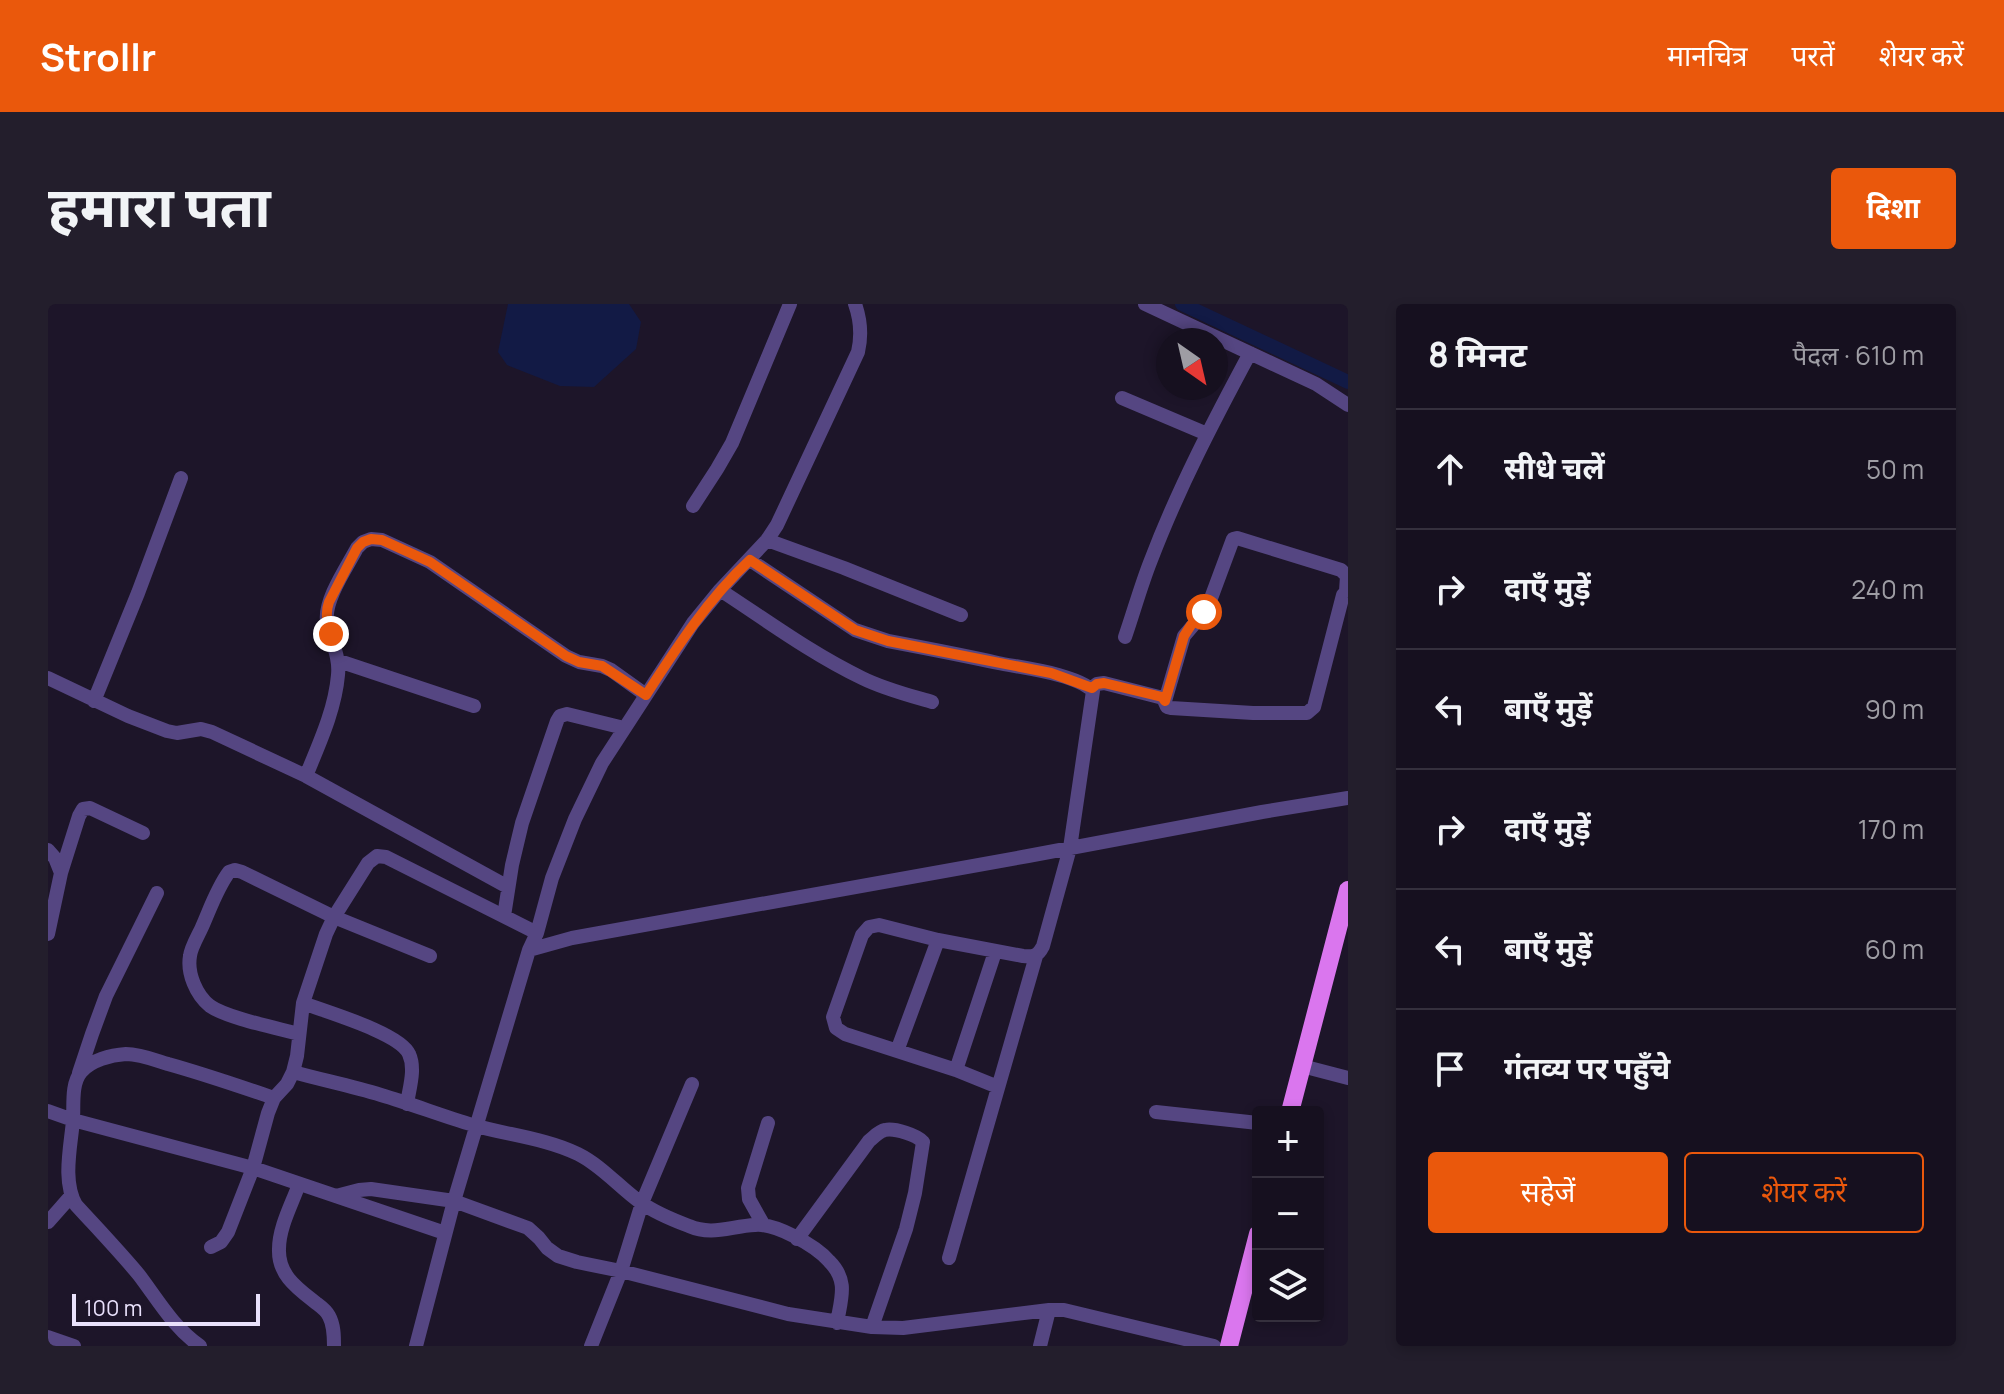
<!DOCTYPE html>
<html lang="hi">
<head>
<meta charset="utf-8">
<style>
	:root { --surface:#16101f; --page:#231e2c; --text:#f1f3f6; --muted:#9e9da4; --line:#35303d; --accent:#ea580c }
	body { margin:0; font-family:Manrope,"Noto Sans Devanagari",sans-serif; background:var(--page); color:var(--text) }
	.controls { position:absolute; right:24px; bottom:24px; display:grid; overflow:hidden; border-radius:8px; box-shadow:0 4px 12px #0003 }
	.controls button { width:72px; height:72px; display:grid; place-items:center; padding:0; border:0; border-bottom:2px solid var(--line); background:var(--surface); color:var(--text); font:40px sans-serif }
	.compass { position:absolute; left:1108px; top:24px; width:72px; height:72px; border-radius:50%; background:var(--surface); box-shadow:0 4px 12px #0003; rotate:146deg }
	.scale { position:absolute; left:24px; bottom:20px; width:188px; box-sizing:border-box; padding-left:8px; border:4px solid #e9e1fb; border-top:0; font-size:22px; line-height:28px; white-space:nowrap; color:#e9e1fb; -webkit-text-stroke:6px #1d1529; paint-order:stroke }
	.stop { position:absolute; width:24px; height:24px; margin:-18px; border:6px solid #ea580c; border-radius:50%; background:#fff }
	.stop.end { background:#ea580c; border-color:#fff; box-shadow:0 2px 8px #0008 }
	.list { margin:0; padding:0; list-style:none }
	h2 { display:flex; justify-content:space-between; align-items:center; height:104px; margin:0; padding:0 32px; font-size:34px }
	h2 small { font-size:26px; font-weight:400; color:var(--muted) }
	.list li { display:grid; grid-template-columns:52px 1fr auto; gap:24px; align-items:center; box-sizing:border-box; height:120px; padding:0 32px; border-top:2px solid var(--line) }
	.list b { display:block; font-size:30px; white-space:nowrap }
	.list em { font-size:26px; font-style:normal; color:var(--muted) }
	.actions { display:flex; gap:16px; padding:24px 32px }
	.actions a { flex:1; padding:18px 0; border:2px solid var(--accent); border-radius:8px; text-align:center; font-size:28px; color:var(--accent) }
	.actions .main { background:var(--accent); color:#fff }
	.icon { flex:none; width:44px; height:44px; fill:none; stroke:currentColor; stroke-width:2; stroke-linecap:round; stroke-linejoin:round }
	.map { position:relative; flex:none; width:1300px; height:1042px; overflow:hidden; border-radius:8px }
	header { display:flex; align-items:center; gap:48px; box-sizing:border-box; height:112px; padding:0 40px; background:var(--accent); color:#fff }
	header strong { font-size:38px }
	nav { display:flex; gap:44px; margin-inline-start:auto; font-size:28px }
	.intro { display:flex; align-items:center; justify-content:space-between; box-sizing:border-box; height:192px; padding:0 48px }
	h1 { margin:0; font-size:56px }
	.button { padding:20px 36px; border-radius:8px; background:var(--accent); color:#fff; font-size:28px; font-weight:700 }
	main { display:flex; gap:48px; padding:0 48px }
	aside { flex:1; background:var(--surface); border-radius:8px; box-shadow:0 4px 12px #0003 }
	.map>svg:first-child { display:block }
	.water { fill:#121a45 }
	.lines { fill:none; stroke-linecap:round; stroke-linejoin:round }
	.canal { stroke:#121a45; stroke-width:14 }
	.minor { stroke:#554682; stroke-width:14 }
	.major { stroke:#da76ee; stroke-width:18 }
	.route { stroke:#ea580c; stroke-width:10 }
</style>
</head>
<body>
<header>
<strong>Strollr</strong>
<nav><a>मानचित्र</a><a>परतें</a><a>शेयर करें</a></nav>
</header>
<div class="intro"><h1>हमारा पता</h1><a class="button">दिशा</a></div>
<main>
<div class="map">
<svg width="1300" height="1042" viewBox="0 0 1300 1042">
	<rect width="100%" height="100%" fill="#1d1529"/>
	<path class="water" d="M460 0H581L593 18 588 45 546 83 512 82 459 61 450 48Z"/>
	<g class="lines">
		<path class="canal" d="M1134 0 1300 78"/>
		<path class="minor" d="M1097 0 1268 80 1300 101
			M1074 94 1159 130
			M645 202 669 165 684 139 742 0
			M719 236 796 264 913 311
			M702 256 807 326 840 337C877 344 914 351 950 359 975 364 1028 370 1045 387L1022 544 995 642C990 652 986 653 975 652L890 636 831 621 821 623 814 631 785 713 788 724 797 730 908 766 950 783
			M672 286C718 316 764 350 814 374 836 385 860 391 884 398
			M1077 333C1086 307 1093 281 1103 256 1130 185 1166 116 1202 49
			M291 357 426 402
			M0 374 80 412 119 427 129 429 153 425 164 428 258 472 460 583
			M1044 384 1049 380 1056 379 1115 394 1119 403 1123 404 1205 409H1259L1266 403 1295 291 1300 286
			M46 397 90 289 133 174
			M1117 397 1136 332 1159 305 1185 235 1189 234 1293 266 1299 272 1298 287
			M258 472C271 440 287 406 290 371 292 351 282 336 279 317 276 296 299 263 309 244L315 238 323 235 334 236 382 258 518 352 531 358 554 362 563 366 598 391
			M0 546 7 554 13 569 0 630
			M13 569 31 512 35 505 42 504 95 529
			M456 612 464 561 474 519 509 417 512 412 519 410 576 424
			M481 646 489 629 504 574 527 515 554 459 645 319 672 286 719 236 729 221 810 48C814 31 813 17 807 0
			M255 699C278 708 352 729 361 750 368 765 361 785 359 800
			M251 730C229 724 179 714 162 702 148 691 139 669 142 652 143 643 150 632 154 623 162 605 169 584 181 568L187 566 194 568 286 613 382 652
			M849 747 890 636
			M1254 762 1300 774
			M908 766 947 648
			M245 768C274 776 304 782 333 791 364 800 394 812 425 821 459 831 497 834 530 850 554 862 571 883 592 898 606 908 625 916 641 922 664 932 683 922 707 921 727 919 767 941 781 957 801 977 793 994 789 1019
			M31 769 44 730 58 692 109 589
			M0 807 25 816 205 864 397 929
			M1108 808 1210 819
			M251 880C244 900 231 923 231 945 230 971 249 984 268 999 272 1002 278 1006 281 1012 286 1021 286 1032 286 1042
			M288 892 311 886 323 885 406 897 480 924 491 934 499 944 510 952 529 958 573 967 740 1010 824 1023 855 1024 1001 1006H1016L1166 1042
			M0 918 23 892
			M715 920 701 895 700 884 720 819
			M749 935 821 837C826 833 831 827 837 826 847 824 869 831 875 838L867 889 858 925 824 1023
			M163 943 173 938 180 928 205 864 220 809 226 794 239 780 245 768 249 752 255 699 278 630 286 613 320 559 329 552 338 553 489 629
			M901 954 988 652
			M0 1033 26 1042
			M152 1042C125 1023 110 996 91 971 71 947 49 924 28 901 14 877 23 842 25 816 26 801 23 780 33 768 43 756 63 751 78 750 92 750 107 756 120 760 156 770 191 782 226 794
			M368 1042 406 897 481 646 524 634 980 552 1214 508 1300 494
			M543 1042 573 967 594 899 644 780
			M992 1042 1001 1006"/>
		<path class="major" d="M1242 808 1300 586
			M1181 1042 1210 930"/>
	</g>
	<g class="lines">
		<path class="route" d="M283 330C279 320 277 309 281 298L309 244 315 238 323 235 334 236 382 258 518 352 531 358 554 362 598 391C629 343 660 295 702 256L807 326 840 337 1003 369 1044 384 1049 380 1056 379 1106 391 1114 393 1117 397 1136 332 1143 321 1156 308"/>
	</g>
</svg>
<div class="controls">
<button>+</button>
<button>−</button>
<button><svg class="icon" aria-label="layers" viewBox="0 0 24 24"><path d="M12 4l9 5-9 5-9-5zM3 14l9 5 9-5"/></svg></button>
</div>
<svg class="compass" viewBox="-18 -18 36 36"><path d="M0-13l5 13h-10z" fill="#e53935"/><path d="M0 13l5-13h-10z" fill="#9e9da4"/></svg>
<div class="scale">100 m</div>
<div class="stop" style="left:1156px;top:308px"></div>
<div class="stop end" style="left:283px;top:330px"></div>
</div>
<aside>
<h2>8 मिनट<small>पैदल · 610 m</small></h2>
<ul class="list">
<li><svg class="icon" aria-label="ahead" viewBox="0 0 24 24"><path d="M12 20V5M6 11l6-6 6 6"/></svg><div><b>सीधे चलें</b></div><em>50 m</em></li>
<li><svg class="icon" aria-label="right" viewBox="0 0 24 24"><path d="M7 20v-9h11M14 6l5 5-5 5"/></svg><div><b>दाएँ मुड़ें</b></div><em>240 m</em></li>
<li><svg class="icon" aria-label="left" viewBox="0 0 24 24"><path d="M17 20v-9H6M10 6l-5 5 5 5"/></svg><div><b>बाएँ मुड़ें</b></div><em>90 m</em></li>
<li><svg class="icon" aria-label="right" viewBox="0 0 24 24"><path d="M7 20v-9h11M14 6l5 5-5 5"/></svg><div><b>दाएँ मुड़ें</b></div><em>170 m</em></li>
<li><svg class="icon" aria-label="left" viewBox="0 0 24 24"><path d="M17 20v-9H6M10 6l-5 5 5 5"/></svg><div><b>बाएँ मुड़ें</b></div><em>60 m</em></li>
<li><svg class="icon" aria-label="arrive" viewBox="0 0 24 24"><path d="M6 21V4h12l-3 4 3 4H6"/></svg><div><b>गंतव्य पर पहुँचे</b></div></li>
</ul>
<div class="actions"><a class="main">सहेजें</a><a>शेयर करें</a></div>
</aside>
</main>
</body>
</html>
